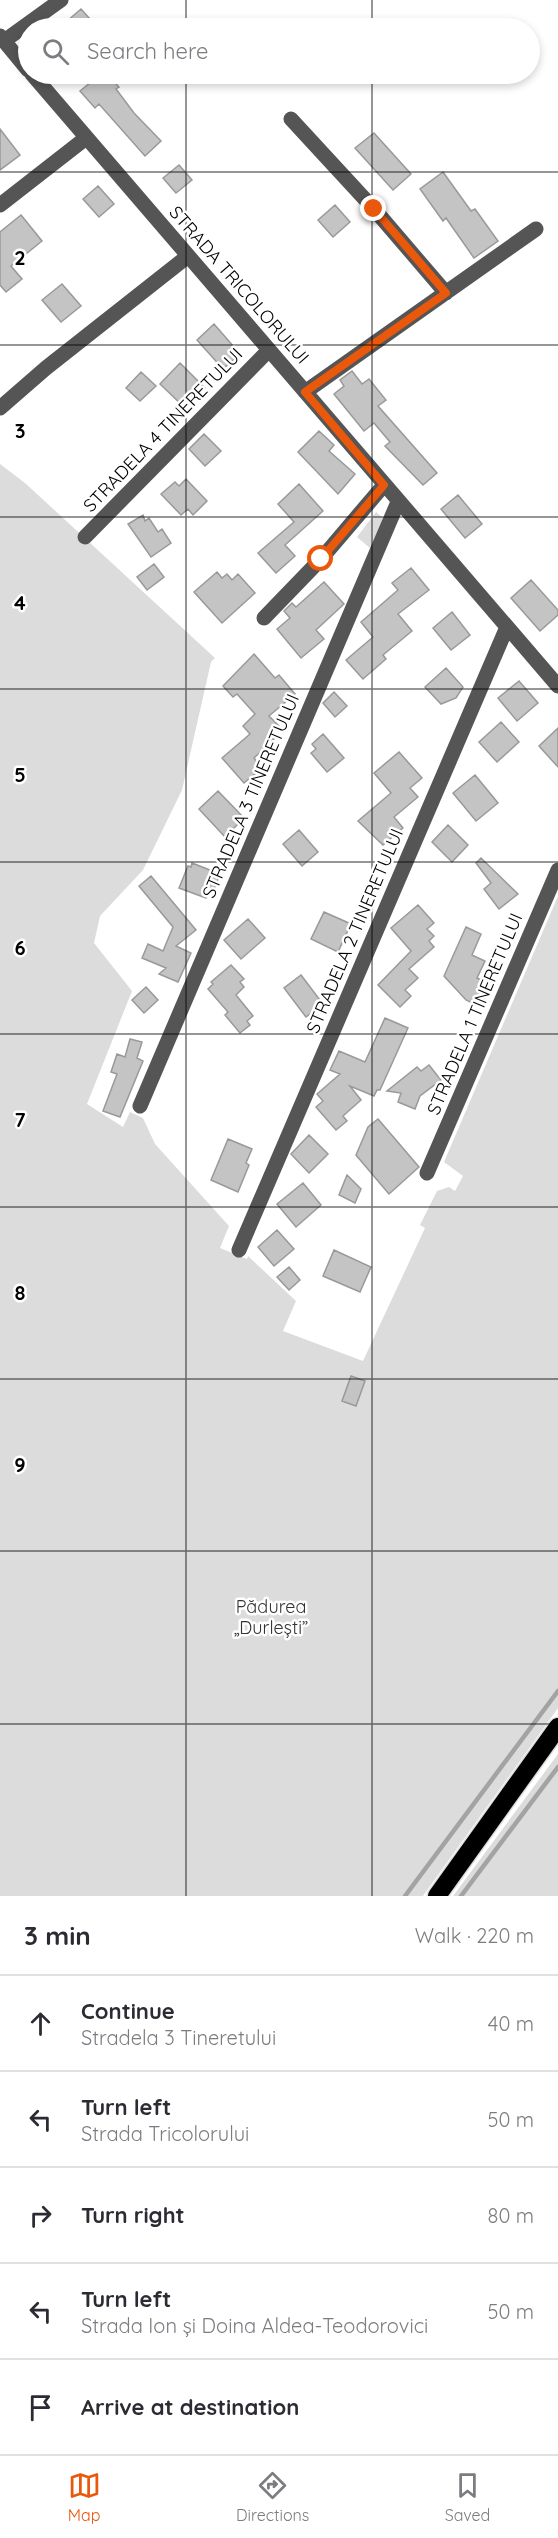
<!DOCTYPE html>
<html lang="en">
<head>
<meta charset="utf-8">
<style>
	:root { --surface:#fff; --page:#f2f2f3; --text:#2b2b33; --muted:#7c7c81; --line:#e1e1e2; --accent:#ea580c }
	body { margin:0; font-family:Quicksand,sans-serif; background:var(--page); color:var(--text) }
	.stop { position:absolute; width:18px; height:18px; margin:-14px; border:4px solid #ea580c; border-radius:50%; background:#fff }
	.stop.end { background:#ea580c; border-color:#fff; box-shadow:0 2px 6px #0008 }
	.list { margin:0; padding:0; list-style:none }
	h2 { display:flex; justify-content:space-between; align-items:center; height:78px; margin:0; padding:0 24px; font-size:26px }
	h2 small { font-size:20px; font-weight:400; color:var(--muted) }
	.list li { display:grid; grid-template-columns:39px 1fr auto; gap:18px; align-items:center; box-sizing:border-box; height:96px; padding:0 24px; border-top:2px solid var(--line) }
	.list b { display:block; font-size:22px; white-space:nowrap }
	.list p { margin:0; font-size:20px; white-space:nowrap; color:var(--muted) }
	.list em { font-size:20px; font-style:normal; color:var(--muted) }
	.icon { flex:none; width:33px; height:33px; fill:none; stroke:currentColor; stroke-width:2; stroke-linecap:round; stroke-linejoin:round }
	.map { position:relative; flex:none; width:558px; height:1896px; overflow:hidden }
	.search { position:absolute; background:var(--surface); box-shadow:0 3px 9px #0003; left:18px; right:18px; top:18px; height:66px; display:flex; align-items:center; gap:15px; box-sizing:border-box; padding:0 21px; border-radius:33px; color:var(--muted); font-size:22px }
	.sheet { height:558px; background:var(--surface) }
	nav { display:flex; justify-content:space-around; align-items:center; box-sizing:border-box; height:84px; border-top:2px solid var(--line); background:var(--surface); font-size:16px; color:var(--muted) }
	nav a { display:grid; justify-items:center; gap:3px }
	nav .on { color:var(--accent) }
	.map>svg:first-child { display:block }
	.green { fill:#dcdcdc }
	.lines { fill:none; stroke-linecap:round; stroke-linejoin:round }
	.stream { stroke:#a3a3a3; stroke-width:4.5 }
	.building { fill:#c4c4c4; stroke:#999; stroke-width:1.5 }
	.highway-casing { stroke:#dbdbdb; stroke-width:21 }
	.minor { stroke:#555; stroke-width:15 }
	.highway { stroke:#000; stroke-width:18 }
	.route { stroke:#ea580c; stroke-width:8 }
	.grid { fill:none; stroke:#000; stroke-width:1.5; stroke-opacity:0.55 }
	.labels { text-anchor:middle; stroke-width:5; stroke-linejoin:round; paint-order:stroke }
	.street-label { font-size:18px; fill:#000; stroke:#fff }
	.park-label { font-size:18px; fill:#333; stroke:#fff }
	.grid-label { font-size:20px; text-anchor:middle; font-weight:bold; fill:#000; stroke:#fff; stroke-width:5; stroke-linejoin:round; paint-order:stroke }
</style>
</head>
<body>
<div class="map">
<svg width="558" height="1896" viewBox="0 0 558 1896">
	<rect width="100%" height="100%" fill="#fff"/>
	<path class="green" d="M0 464 25 483 215 658 211 662 182 790 143 870 100 916 94 943 132 991 87 1104 123 1127 130 1112 143 1118 155 1144 229 1226 220 1248 247 1259 248 1256 296 1301 283 1331 363 1361 425 1228 420 1225 437 1191 449 1187 455 1191 463 1176 444 1162 558 896V1708L423 1896H0Z
		M376 512 383 518 371 549 357 537Z
		M558 1754V1896H453Z"/>
	<g class="lines">
		<path class="stream" d="M405 1896 558 1691
			M461 1896 558 1767"/>
	</g>
	<path class="building" d="M81 9 98 28H59Z
		M101 74H107L119 87 116 89 134 113 161 141 145 156 99 104 95 108 80 91Z
		M0 129 20 155 0 170Z
		M374 133 411 174 393 190 355 148Z
		M179 165 192 180 176 193 163 178Z
		M443 172 471 211 475 209 498 241 474 258 446 218 443 221 420 189Z
		M98 186 114 204 99 217 83 199Z
		M335 205 350 222 333 237 318 220Z
		M21 215 42 241 11 266 22 279 6 292 0 285V232Z
		M62 284 81 306 61 322 42 300Z
		M214 324 240 354 223 369 197 340Z
		M180 363 205 388 185 408 160 384Z
		M352 371 362 384 369 379 386 400 378 406 437 473 423 485 385 446 390 442 374 423 364 431 334 394 344 386 340 380Z
		M141 372 156 386 140 401 126 388Z
		M319 431 334 445 329 451 355 474 338 494 298 452Z
		M204 434 221 451 205 466 189 449Z
		M186 479 207 501 193 515 188 509 181 515 161 494 175 482 179 486Z
		M299 484 323 511 285 545 295 556 276 573 258 553 294 522 278 504Z
		M458 495 482 524 465 538 441 509Z
		M143 515 145 521 149 518 158 532 162 529 171 543 151 557 128 524Z
		M154 564 164 577 147 590 137 577Z
		M411 568 429 590 398 614 412 631 383 655 386 659 363 679 346 660 373 637 361 622 398 590 392 583Z
		M217 572 222 578 227 574 232 580 238 574 255 593 222 623 194 592Z
		M531 580 558 610V615L540 631 511 598Z
		M324 582 344 604 316 630 324 639 301 658 277 629 290 618 284 611 292 603 296 607Z
		M452 612 470 635 451 650 433 628Z
		M254 654 275 678 279 675 295 694 269 716 279 726 272 733 276 737 254 758 262 768 244 783 222 758 250 734 243 726 255 714 237 694 233 697 223 686Z
		M446 668 463 687 456 698 441 704 425 687Z
		M519 681 538 703 517 721 498 698Z
		M334 692 347 706 335 717 323 703Z
		M501 722 519 742 497 762 479 742Z
		M558 728V767L539 746Z
		M323 734 344 758 327 772 311 753 316 749 312 744Z
		M399 752 422 778 410 788 418 797 394 817 403 828 383 845 358 821 391 793 374 773Z
		M475 775 498 803 476 821 453 793Z
		M218 791 244 818 225 837 199 809Z
		M448 825 468 845 452 862 432 842Z
		M299 830 318 852 302 866 283 844Z
		M481 858 518 894 499 909 484 889 491 883 476 863Z
		M192 863 220 874 213 892 209 890 206 898 179 888 188 866 191 867Z
		M151 876 196 930 176 946 191 953 178 982 159 974 166 968 142 958 148 944 163 951 173 927 139 886Z
		M418 905 434 923 427 929 434 936 429 941 434 947 409 969 418 978 405 990 411 996 400 1007 378 985 411 951 391 928Z
		M324 912 351 924 338 952 311 939Z
		M248 919 265 938 241 959 224 940Z
		M466 927 481 934 472 955 485 961 477 978 491 984 481 1007 466 1000 444 976Z
		M231 965 244 979 240 982 244 987 236 995 253 1016 247 1021 250 1025 240 1033 225 1015 228 1012 208 989 213 984 211 982Z
		M301 975 323 1004 306 1017 284 988Z
		M146 987 158 1000 144 1013 132 1000Z
		M385 1018 408 1028 380 1090H377L374 1096 350 1086 361 1100 343 1116 347 1121 336 1130 316 1107 323 1101 317 1094 340 1074 330 1070 339 1051 365 1062Z
		M130 1039 142 1042 137 1058 143 1061 120 1117 103 1111 117 1074 111 1072 117 1054 125 1057Z
		M429 1065 441 1080 420 1096 415 1109 398 1102 401 1093 387 1091 417 1067 421 1071Z
		M378 1119 419 1167 389 1194 356 1155 368 1127Z
		M309 1135 328 1154 309 1173 291 1154Z
		M228 1139 252 1149 246 1163 249 1165 238 1192 211 1180Z
		M347 1175 361 1189 355 1203 339 1195Z
		M303 1183 321 1205 296 1227 277 1204Z
		M277 1230 294 1249 274 1266 258 1247Z
		M334 1250 371 1267 360 1292 323 1276Z
		M289 1267 300 1280 289 1290 277 1277Z
		M351 1376 365 1381 356 1406 342 1401Z"/>
	<g class="lines">
		<defs>
			<path id="highway" d="M437 1896 558 1727"/>
		</defs>
		<use href="#highway" class="highway-casing"/>
		<path class="minor" d="M0 36 28 70
			M4 41 61 0
			M32 74 558 686
			M291 119 374 209 446 293
			M0 205 86 138
			M305 392 536 229
			M0 408 46 368 188 256
			M85 537 269 350
			M264 618 321 559 384 485
			M140 1106 398 502
			M427 1173 558 870
			M239 1250 507 627"/>
		<use href="#highway" class="highway"/>
	</g>
	<g class="lines">
		<path class="route" d="M321 559 384 485 305 392 446 293 374 209"/>
	</g>
	<path class="grid" d="M186 0V28M372 0V28M186 74V1896M372 74V1896M0 172H558M0 345H558M0 517H558M0 689H558M0 862H558M0 1034H558M0 1207H558M0 1379H558M0 1551H558M0 1724H558"/>
	<g class="labels">
		<g class="street-label">
			<text transform="translate(239 285) rotate(49)" y="6">STRADA TRICOLORULUI</text>
			<text transform="translate(163 430) rotate(-46)" y="6">STRADELA 4 TINERETULUI</text>
			<text transform="translate(251 796) rotate(-67)" y="6">STRADELA 3 TINERETULUI</text>
			<text transform="translate(355 931) rotate(-67)" y="6">STRADELA 2 TINERETULUI</text>
			<text transform="translate(475 1014) rotate(-67)" y="6">STRADELA 1 TINERETULUI</text>
		</g>
		<g class="park-label">
			<text x="271" y="1613">Pădurea<tspan x="271" dy="21">„Durlești”</tspan></text>
		</g>
	</g>
	<g class="grid-label">
		<text x="20" y="265">2</text>
		<text x="20" y="438">3</text>
		<text x="20" y="610">4</text>
		<text x="20" y="782">5</text>
		<text x="20" y="955">6</text>
		<text x="20" y="1127">7</text>
		<text x="20" y="1300">8</text>
		<text x="20" y="1472">9</text>
	</g>
</svg>
<div class="stop" style="left:321px;top:559px"></div>
<div class="stop end" style="left:374px;top:209px"></div>
<div class="search"><svg class="icon" aria-label="search" viewBox="0 0 24 24"><circle cx="10" cy="10" r="6"/><path d="M15 15l6 6"/></svg>Search here</div>
</div>
<section class="sheet">
<h2>3 min<small>Walk · 220 m</small></h2>
<ul class="list">
<li><svg class="icon" aria-label="ahead" viewBox="0 0 24 24"><path d="M12 20V5M6 11l6-6 6 6"/></svg><div><b>Continue</b><p>Stradela 3 Tineretului</p></div><em>40 m</em></li>
<li><svg class="icon" aria-label="left" viewBox="0 0 24 24"><path d="M17 20v-9H6M10 6l-5 5 5 5"/></svg><div><b>Turn left</b><p>Strada Tricolorului</p></div><em>50 m</em></li>
<li><svg class="icon" aria-label="right" viewBox="0 0 24 24"><path d="M7 20v-9h11M14 6l5 5-5 5"/></svg><div><b>Turn right</b></div><em>80 m</em></li>
<li><svg class="icon" aria-label="left" viewBox="0 0 24 24"><path d="M17 20v-9H6M10 6l-5 5 5 5"/></svg><div><b>Turn left</b><p>Strada Ion și Doina Aldea-Teodorovici</p></div><em>50 m</em></li>
<li><svg class="icon" aria-label="arrive" viewBox="0 0 24 24"><path d="M6 21V4h12l-3 4 3 4H6"/></svg><div><b>Arrive at destination</b></div></li>
</ul>
</section>
<nav>
<a class="on"><svg class="icon" aria-label="map" viewBox="0 0 24 24"><path d="M3 6l6-2 6 2 6-2v14l-6 2-6-2-6 2zM9 4v14M15 6v14"/></svg>Map</a>
<a><svg class="icon" aria-label="directions" viewBox="0 0 24 24"><path d="M12 3l9 9-9 9-9-9zM9 14v-3h6M13 9l2 2-2 2"/></svg>Directions</a>
<a><svg class="icon" aria-label="saved" viewBox="0 0 24 24"><path d="M7 4h10v16l-5-4-5 4z"/></svg>Saved</a>
</nav>
</body>
</html>
